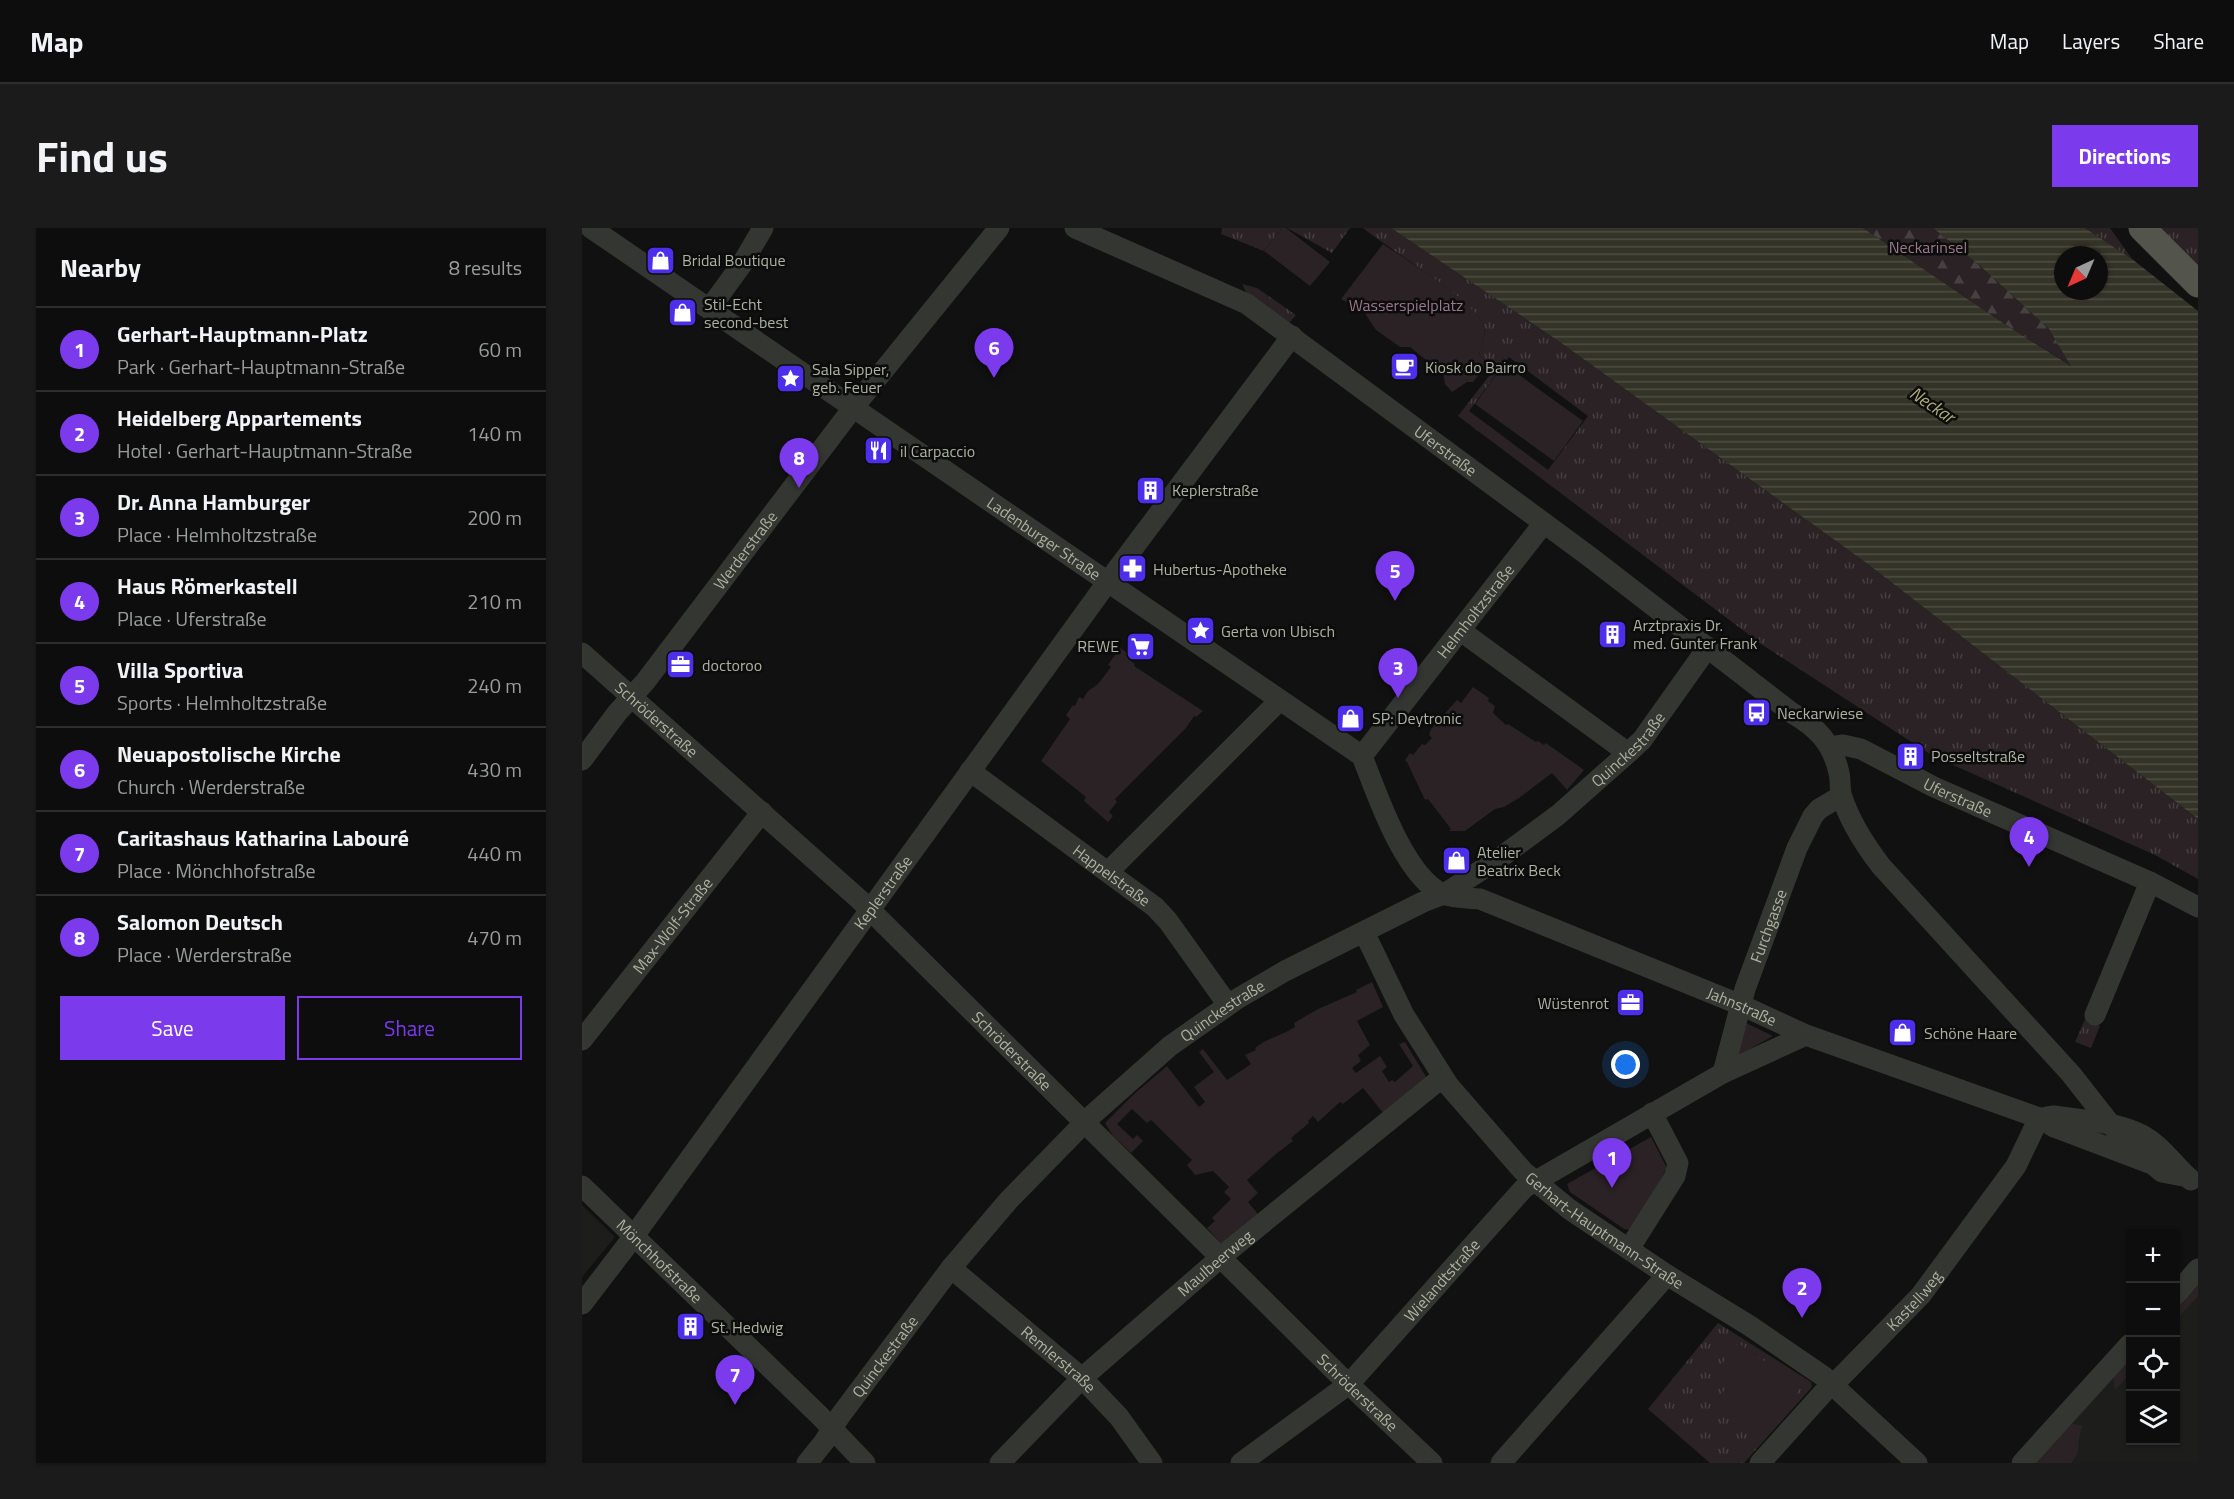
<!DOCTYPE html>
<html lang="en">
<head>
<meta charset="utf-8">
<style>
	:root { --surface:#0c0d0c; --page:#1a1b1a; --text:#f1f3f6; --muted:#9a9c9d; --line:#2c2d2d; --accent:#7c3aed }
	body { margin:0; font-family:"Titillium Web",sans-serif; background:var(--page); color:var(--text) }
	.controls { position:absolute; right:18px; bottom:18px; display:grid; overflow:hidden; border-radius:0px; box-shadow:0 2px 4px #0004 }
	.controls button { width:54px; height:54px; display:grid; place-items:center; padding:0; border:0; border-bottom:2px solid var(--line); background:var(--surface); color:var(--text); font:30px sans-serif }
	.compass { position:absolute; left:1472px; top:18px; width:54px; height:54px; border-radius:50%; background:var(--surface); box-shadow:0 2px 4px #0004; rotate:224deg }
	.you { position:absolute; left:1044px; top:837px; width:21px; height:21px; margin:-15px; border:4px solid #fff; border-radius:50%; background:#1a73e8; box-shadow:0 0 0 9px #1a73e833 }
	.badge { display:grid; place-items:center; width:39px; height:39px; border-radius:50%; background:var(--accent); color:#fff; font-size:20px; font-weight:700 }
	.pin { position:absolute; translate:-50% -50px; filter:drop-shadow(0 2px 3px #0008) }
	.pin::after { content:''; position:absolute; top:32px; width:21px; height:18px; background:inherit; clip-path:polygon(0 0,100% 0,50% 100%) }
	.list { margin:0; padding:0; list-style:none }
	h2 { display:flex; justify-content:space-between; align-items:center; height:78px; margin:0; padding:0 24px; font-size:26px }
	h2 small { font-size:20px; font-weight:400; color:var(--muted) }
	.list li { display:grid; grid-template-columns:39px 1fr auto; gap:18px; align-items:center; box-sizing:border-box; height:84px; padding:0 24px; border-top:2px solid var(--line) }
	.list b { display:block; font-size:22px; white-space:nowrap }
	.list p { margin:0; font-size:20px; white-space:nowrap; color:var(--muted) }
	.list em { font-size:20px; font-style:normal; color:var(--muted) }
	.actions { display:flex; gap:12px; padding:18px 24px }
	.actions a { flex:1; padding:14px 0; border:2px solid var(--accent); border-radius:0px; text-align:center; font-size:21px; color:var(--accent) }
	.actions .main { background:var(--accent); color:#fff }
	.icon { flex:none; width:33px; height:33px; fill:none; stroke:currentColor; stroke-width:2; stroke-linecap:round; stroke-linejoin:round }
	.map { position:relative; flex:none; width:1616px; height:1235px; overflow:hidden; border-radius:0px }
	header { display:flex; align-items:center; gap:36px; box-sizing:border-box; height:84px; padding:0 30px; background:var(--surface); border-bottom:2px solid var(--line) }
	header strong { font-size:28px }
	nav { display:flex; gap:33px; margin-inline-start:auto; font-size:21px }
	.intro { display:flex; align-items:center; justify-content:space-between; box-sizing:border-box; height:144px; padding:0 36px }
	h1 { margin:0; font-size:42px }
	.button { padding:15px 27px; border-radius:0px; background:var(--accent); color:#fff; font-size:21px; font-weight:700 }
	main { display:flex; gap:36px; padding:0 36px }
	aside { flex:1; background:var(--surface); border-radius:0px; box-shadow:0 2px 4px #0004 }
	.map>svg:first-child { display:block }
	.built { fill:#1d1e1c }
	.grass { fill:url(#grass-tufts); fill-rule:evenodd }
	.forest { fill:url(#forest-firs) }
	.green { fill:#2a2225 }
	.water { fill:url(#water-rules); fill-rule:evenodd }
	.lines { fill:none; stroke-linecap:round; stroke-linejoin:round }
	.minor { stroke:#343631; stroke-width:21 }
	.major { stroke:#53554d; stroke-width:27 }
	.labels { text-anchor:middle; stroke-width:5; stroke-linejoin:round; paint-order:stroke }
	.park-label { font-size:16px; fill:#9c7888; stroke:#0b0c0b }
	.poi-label { font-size:16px; fill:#aeb2a1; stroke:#0b0c0b; text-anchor:start }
	.street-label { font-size:16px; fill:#aeb2a1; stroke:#0b0c0b }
	.water-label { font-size:18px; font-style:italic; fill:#acaa78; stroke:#0b0c0b }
</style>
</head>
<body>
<header>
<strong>Map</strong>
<nav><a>Map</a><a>Layers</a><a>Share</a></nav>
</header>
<div class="intro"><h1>Find us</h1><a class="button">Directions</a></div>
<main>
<aside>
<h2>Nearby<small>8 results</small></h2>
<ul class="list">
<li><span class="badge">1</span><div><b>Gerhart-Hauptmann-Platz</b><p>Park · Gerhart-Hauptmann-Straße</p></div><em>60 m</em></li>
<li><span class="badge">2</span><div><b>Heidelberg Appartements</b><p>Hotel · Gerhart-Hauptmann-Straße</p></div><em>140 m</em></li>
<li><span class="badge">3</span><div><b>Dr. Anna Hamburger</b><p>Place · Helmholtzstraße</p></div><em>200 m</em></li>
<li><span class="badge">4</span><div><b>Haus Römerkastell</b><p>Place · Uferstraße</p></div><em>210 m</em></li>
<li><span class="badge">5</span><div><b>Villa Sportiva</b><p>Sports · Helmholtzstraße</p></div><em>240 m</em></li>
<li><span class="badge">6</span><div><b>Neuapostolische Kirche</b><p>Church · Werderstraße</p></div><em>430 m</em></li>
<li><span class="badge">7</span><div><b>Caritashaus Katharina Labouré</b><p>Place · Mönchhofstraße</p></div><em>440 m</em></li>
<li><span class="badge">8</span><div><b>Salomon Deutsch</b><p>Place · Werderstraße</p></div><em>470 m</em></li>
</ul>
<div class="actions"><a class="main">Save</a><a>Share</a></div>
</aside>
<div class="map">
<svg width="1616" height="1235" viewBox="0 0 1616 1235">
	<defs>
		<pattern id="grass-tufts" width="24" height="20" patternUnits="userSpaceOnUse" patternTransform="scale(1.5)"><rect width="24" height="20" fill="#2a2225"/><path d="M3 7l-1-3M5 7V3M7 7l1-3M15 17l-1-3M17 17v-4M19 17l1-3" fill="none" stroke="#464042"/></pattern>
		<pattern id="forest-firs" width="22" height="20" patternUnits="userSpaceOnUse" patternTransform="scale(1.5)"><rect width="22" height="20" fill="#2a2225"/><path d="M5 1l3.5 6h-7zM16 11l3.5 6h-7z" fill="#464042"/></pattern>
		<pattern id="water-rules" width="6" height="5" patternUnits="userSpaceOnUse" patternTransform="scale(1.5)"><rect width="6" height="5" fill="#343327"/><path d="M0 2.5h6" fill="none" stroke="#4f4e43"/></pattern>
	</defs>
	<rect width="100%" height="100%" fill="#101110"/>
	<path class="built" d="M0 977 33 1009 0 1049Z
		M1616 1033V1235H1438L1548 1112V1212H1594V1060Z"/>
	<path class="grass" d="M640 0H700L682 23 639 6Z
		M705 0H768L750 25Z
		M781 0H809L975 112 1283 334 1616 591V651L1573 627 1351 528 1182 418 876 188 914 139 906 136 897 127C899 119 904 108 902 100 898 76 804 19 781 0ZM927 129 1006 188 966 242 887 183Z
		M1503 0H1528L1550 31Z
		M1574 0H1616V39Z
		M660 56 675 60 714 87 707 95 666 68Z
		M1503 791 1518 798 1509 820 1493 814Z
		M1136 1095 1229 1154 1230 1159 1162 1235H1128L1066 1181Z"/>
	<path class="forest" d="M1281 0H1351L1398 38 1467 101 1491 139 1424 97Z"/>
	<path class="green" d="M700 0H704L748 34 728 58 682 23Z
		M801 16C823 31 897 76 902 99 904 108 899 119 897 127L906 136 891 154H885L870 164 863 156 861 146 828 119H818L794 102 782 84 759 71Z
		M922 136 1001 193 972 233 893 176Z
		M538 420 548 427 546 431 553 436 552 438 621 483 614 489 612 488 604 500 533 571 535 574 527 584 531 588 526 594 502 573 504 569 459 533 488 491 484 487 491 477 493 478 497 469 501 471 506 463 516 456 529 439 526 437Z
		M891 459 907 470 906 473 913 478 911 485 924 497 926 496 954 514 956 513 962 517 964 515 1002 542 985 562 970 545 937 570 922 579 913 581 883 603H867L869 601 846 571 843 572 825 534 823 532 828 525 831 527 840 516 843 517 850 510 847 507 849 501 875 472 879 475Z
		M790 754 801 779 775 793 788 817 776 827 779 833 770 840 774 845 798 828 805 839 800 843 807 854 810 852 813 854 831 838 817 816 823 814 846 852 802 886 781 860 761 876 758 874 736 894 731 888 726 893 727 895 709 910 711 913 694 926 665 952 676 965 666 974 676 986 642 1015H639L625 1000 633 993 630 990 649 971 642 964 647 959 631 943 613 947 605 937 610 932 569 892 565 895 550 881 535 896 551 911 555 907 561 913 549 925 531 908 523 895 552 866 585 838 617 879 623 874 612 859 632 844 617 824 621 821 645 852 669 836 663 827 674 822 673 820C686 810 700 807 713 799L712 795 736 781 775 764 774 762Z
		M1164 795 1191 808 1152 830Z
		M1069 909 1085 940 1050 1002 1042 1001 988 964 985 956Z
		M1616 1055V1068L1594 1092V1079Z
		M1156 1115 1219 1159 1181 1207 1135 1172 1147 1156 1133 1145Z
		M1548 1129V1145L1533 1162 1531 1149Z
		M1488 1195 1501 1198C1493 1212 1502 1221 1489 1235H1452Z"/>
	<path class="water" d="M809 0H1281L1424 97 1489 138 1467 101 1398 38 1351 0H1503L1550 31 1616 83V591L1283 334 975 112ZM1481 27H1517V63H1481Z"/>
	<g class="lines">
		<g class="minor">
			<path id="s1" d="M9 0 780 528C795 566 822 648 861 666 871 670 887 670 898 671L1159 777 1224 807 1457 890 1472 899 1567 935"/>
			<path id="s2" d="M493 0 665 76 1008 329 1210 485C1235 499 1251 516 1257 545 1259 553 1257 561 1260 569 1268 594 1283 617 1299 638L1489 846 1529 897 1548 917 1580 944 1606 949"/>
			<path d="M128 80 160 36 181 0"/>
			<path d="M879 403 1046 525"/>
			<path id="s3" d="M0 425 278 672 755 1145 850 1235"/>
			<path id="s4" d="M1248 519 1261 517 1279 521 1352 559 1568 654 1616 679"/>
			<path id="s5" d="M780 528 962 295"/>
			<path id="s6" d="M0 532 35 485 63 454 271 180 417 0"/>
			<path id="s7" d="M388 543 573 679 586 693 646 777"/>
			<path d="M526 644 698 472"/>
			<path id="s8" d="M782 704 822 787 867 858 941 943 987 981 1085 1047 1168 1098 1241 1148 1335 1235"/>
			<path d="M1513 787 1568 654"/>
			<path id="s9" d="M0 812 180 584"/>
			<path id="s10" d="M1141 845 1163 761 1215 620 1231 588 1237 581 1259 568"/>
			<path d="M1465 889 1472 888C1500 892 1535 894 1560 907 1579 917 1593 938 1609 952"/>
			<path id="s11" d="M0 958 238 1188 283 1235"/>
			<path d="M1047 1021 1093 948 1096 935 1070 885"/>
			<path id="s12" d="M369 1040 500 1150 537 1189 570 1235"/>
			<path d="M1594 1066 1616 1041"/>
			<path id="s13" d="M0 1076 46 1016 519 363 710 108"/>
			<path id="s14" d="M225 1235 242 1214 258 1188 369 1040 426 973 509 888 588 818 655 771 703 743 841 674 862 666 915 632 976 587 1046 525 1060 512 1126 419"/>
			<path id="s15" d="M418 1235 500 1150 645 1024 852 856 862 851"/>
			<path id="s16" d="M659 1235 767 1156 942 960 1141 845 1224 807"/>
			<path d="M919 1235 1085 1047"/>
			<path id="s17" d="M1178 1235 1242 1164 1260 1148 1339 1067 1434 938 1457 890"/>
			<path d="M1440 1235 1548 1116"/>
		</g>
		<path class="major" d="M1560 0 1616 56"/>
	</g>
	<defs>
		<symbol id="shop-square" viewBox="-11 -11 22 22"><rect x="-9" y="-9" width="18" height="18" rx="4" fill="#4c2eeb" stroke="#0b0c0b"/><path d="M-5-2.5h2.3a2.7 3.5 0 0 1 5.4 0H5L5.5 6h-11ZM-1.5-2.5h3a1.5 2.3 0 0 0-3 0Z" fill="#fff"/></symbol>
		<symbol id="cafe-square" viewBox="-11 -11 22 22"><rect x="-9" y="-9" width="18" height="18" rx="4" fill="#4c2eeb" stroke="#0b0c0b"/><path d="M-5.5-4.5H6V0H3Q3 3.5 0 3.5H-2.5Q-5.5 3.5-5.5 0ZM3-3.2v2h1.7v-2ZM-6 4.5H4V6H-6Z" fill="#fff"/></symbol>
		<symbol id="sight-square" viewBox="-11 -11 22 22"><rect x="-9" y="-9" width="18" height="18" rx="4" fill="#4c2eeb" stroke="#0b0c0b"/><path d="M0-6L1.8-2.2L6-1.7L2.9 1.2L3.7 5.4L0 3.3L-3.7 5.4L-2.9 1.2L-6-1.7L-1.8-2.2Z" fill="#fff"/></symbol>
		<symbol id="restaurant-square" viewBox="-11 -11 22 22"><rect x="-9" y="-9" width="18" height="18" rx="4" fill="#4c2eeb" stroke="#0b0c0b"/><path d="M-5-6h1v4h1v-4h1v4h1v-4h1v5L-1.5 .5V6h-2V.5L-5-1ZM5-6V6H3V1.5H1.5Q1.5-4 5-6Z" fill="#fff"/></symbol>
		<symbol id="building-square" viewBox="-11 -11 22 22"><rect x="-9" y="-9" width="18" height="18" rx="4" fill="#4c2eeb" stroke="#0b0c0b"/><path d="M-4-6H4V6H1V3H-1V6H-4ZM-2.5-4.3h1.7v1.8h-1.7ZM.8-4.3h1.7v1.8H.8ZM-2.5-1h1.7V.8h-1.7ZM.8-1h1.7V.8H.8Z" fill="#fff"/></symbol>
		<symbol id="pharmacy-square" viewBox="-11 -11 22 22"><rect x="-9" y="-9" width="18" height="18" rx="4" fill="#4c2eeb" stroke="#0b0c0b"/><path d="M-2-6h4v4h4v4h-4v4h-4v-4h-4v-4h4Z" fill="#fff"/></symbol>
		<symbol id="supermarket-square" viewBox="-11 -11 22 22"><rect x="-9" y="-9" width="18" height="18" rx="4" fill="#4c2eeb" stroke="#0b0c0b"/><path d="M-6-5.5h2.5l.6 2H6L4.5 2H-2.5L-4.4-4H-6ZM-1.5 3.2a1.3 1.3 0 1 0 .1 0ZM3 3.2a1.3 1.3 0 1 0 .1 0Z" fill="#fff"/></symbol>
		<symbol id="office-square" viewBox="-11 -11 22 22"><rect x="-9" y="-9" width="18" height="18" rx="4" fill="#4c2eeb" stroke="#0b0c0b"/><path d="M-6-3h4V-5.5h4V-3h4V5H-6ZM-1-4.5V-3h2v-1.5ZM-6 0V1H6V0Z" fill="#fff"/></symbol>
		<symbol id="bus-square" viewBox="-11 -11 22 22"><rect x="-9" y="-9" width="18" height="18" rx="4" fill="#4c2eeb" stroke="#0b0c0b"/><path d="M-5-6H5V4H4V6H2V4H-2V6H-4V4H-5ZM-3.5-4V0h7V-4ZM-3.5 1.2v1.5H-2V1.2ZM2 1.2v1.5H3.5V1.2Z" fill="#fff"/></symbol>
	</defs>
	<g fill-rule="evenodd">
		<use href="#shop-square" x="62" y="16" width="33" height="33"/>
		<use href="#shop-square" x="84" y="68" width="33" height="33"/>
		<use href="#cafe-square" x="806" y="122" width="33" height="33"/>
		<use href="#sight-square" x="192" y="134" width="33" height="33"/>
		<use href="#restaurant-square" x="280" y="206" width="33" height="33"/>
		<use href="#building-square" x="552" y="246" width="33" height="33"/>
		<use href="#pharmacy-square" x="534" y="324" width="33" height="33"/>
		<use href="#sight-square" x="602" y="386" width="33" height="33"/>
		<use href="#building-square" x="1014" y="390" width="33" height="33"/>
		<use href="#supermarket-square" x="542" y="402" width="33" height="33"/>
		<use href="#office-square" x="82" y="420" width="33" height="33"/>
		<use href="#bus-square" x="1158" y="468" width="33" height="33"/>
		<use href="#shop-square" x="752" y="474" width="33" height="33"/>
		<use href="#building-square" x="1312" y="512" width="33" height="33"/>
		<use href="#shop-square" x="858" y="616" width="33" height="33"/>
		<use href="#office-square" x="1032" y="758" width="33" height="33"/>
		<use href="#shop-square" x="1304" y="788" width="33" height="33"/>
		<use href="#building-square" x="92" y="1082" width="33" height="33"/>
	</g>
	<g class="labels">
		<g class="park-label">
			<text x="1346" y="25">Neckarinsel</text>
			<text x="824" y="83">Wasserspielplatz</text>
		</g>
		<g class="poi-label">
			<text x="100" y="38">Bridal Boutique</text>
			<text x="122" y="82">Stil-Echt<tspan x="122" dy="18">second-best</tspan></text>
			<text x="843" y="145">Kiosk do Bairro</text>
			<text x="230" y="147">Sala Sipper,<tspan x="230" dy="18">geb. Feuer</tspan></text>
			<text x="318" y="229">il Carpaccio</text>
			<text x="590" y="268">Keplerstraße</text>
			<text x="571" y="347">Hubertus-Apotheke</text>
			<text x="1051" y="403">Arztpraxis Dr.<tspan x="1051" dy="18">med. Gunter Frank</tspan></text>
			<text x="639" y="409">Gerta von Ubisch</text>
			<text x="537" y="424" text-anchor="end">REWE</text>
			<text x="120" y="443">doctoroo</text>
			<text x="1195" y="491">Neckarwiese</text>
			<text x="790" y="496">SP: Deytronic</text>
			<text x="1349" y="534">Posseltstraße</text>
			<text x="895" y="630">Atelier<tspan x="895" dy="18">Beatrix Beck</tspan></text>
			<text x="1027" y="781" text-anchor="end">Wüstenrot</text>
			<text x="1342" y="811">Schöne Haare</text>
			<text x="129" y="1105">St. Hedwig</text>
		</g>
		<g class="street-label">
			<text dy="6" stroke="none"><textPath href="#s2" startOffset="435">Uferstraße</textPath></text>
			<text dy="6" stroke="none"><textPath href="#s1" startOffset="549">Ladenburger Straße</textPath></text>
			<text dy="6" stroke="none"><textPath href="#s6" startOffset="266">Werderstraße</textPath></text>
			<text dy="6" stroke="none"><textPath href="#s5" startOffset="184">Helmholtzstraße</textPath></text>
			<text dy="6" stroke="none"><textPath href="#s3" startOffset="100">Schröderstraße</textPath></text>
			<text dy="6" stroke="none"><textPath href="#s14" startOffset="1104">Quinckestraße</textPath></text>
			<text dy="6" stroke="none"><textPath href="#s4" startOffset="140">Uferstraße</textPath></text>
			<text dy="6" stroke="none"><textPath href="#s7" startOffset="176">Happelstraße</textPath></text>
			<text dy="6" stroke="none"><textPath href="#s13" startOffset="510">Keplerstraße</textPath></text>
			<text dy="6" stroke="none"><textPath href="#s9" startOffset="146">Max-Wolf-Straße</textPath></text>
			<text dy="6" stroke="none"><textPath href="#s10" startOffset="154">Furchgasse</textPath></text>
			<text dy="6" stroke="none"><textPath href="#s1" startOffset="1418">Jahnstraße</textPath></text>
			<text dy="6" stroke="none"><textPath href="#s14" startOffset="618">Quinckestraße</textPath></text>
			<text dy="6" stroke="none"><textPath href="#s3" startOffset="586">Schröderstraße</textPath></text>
			<text dy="6" stroke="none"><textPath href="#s8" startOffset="390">Gerhart-Hauptmann-Straße</textPath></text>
			<text dy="6" stroke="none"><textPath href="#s11" startOffset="108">Mönchhofstraße</textPath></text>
			<text dy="6" stroke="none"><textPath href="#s15" startOffset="294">Maulbeerweg</textPath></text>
			<text dy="6" stroke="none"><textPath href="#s16" startOffset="273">Wielandtstraße</textPath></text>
			<text dy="6" stroke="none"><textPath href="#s17" startOffset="224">Kastellweg</textPath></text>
			<text dy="6" stroke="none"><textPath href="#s14" startOffset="132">Quinckestraße</textPath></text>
			<text dy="6" stroke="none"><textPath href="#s12" startOffset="141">Remlerstraße</textPath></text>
			<text dy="6" stroke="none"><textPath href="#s3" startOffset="1072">Schröderstraße</textPath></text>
		</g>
		<g class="water-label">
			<text transform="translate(1350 177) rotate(34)" y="6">Neckar</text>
		</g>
	</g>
</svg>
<div class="controls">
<button>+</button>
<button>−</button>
<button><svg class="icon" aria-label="locate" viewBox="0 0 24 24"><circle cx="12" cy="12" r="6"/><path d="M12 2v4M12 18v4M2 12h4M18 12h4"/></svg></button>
<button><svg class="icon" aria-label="layers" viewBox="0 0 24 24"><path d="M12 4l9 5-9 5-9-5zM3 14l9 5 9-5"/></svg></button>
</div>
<svg class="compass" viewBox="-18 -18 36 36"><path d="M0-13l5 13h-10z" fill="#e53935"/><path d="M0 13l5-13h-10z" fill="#9a9c9d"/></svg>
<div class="you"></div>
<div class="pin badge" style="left:1030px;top:960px">1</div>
<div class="pin badge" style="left:1220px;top:1090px">2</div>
<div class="pin badge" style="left:816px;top:470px">3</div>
<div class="pin badge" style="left:1447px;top:639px">4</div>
<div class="pin badge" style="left:813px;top:373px">5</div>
<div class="pin badge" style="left:412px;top:150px">6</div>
<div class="pin badge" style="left:153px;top:1177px">7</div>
<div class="pin badge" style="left:217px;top:260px">8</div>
</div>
</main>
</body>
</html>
